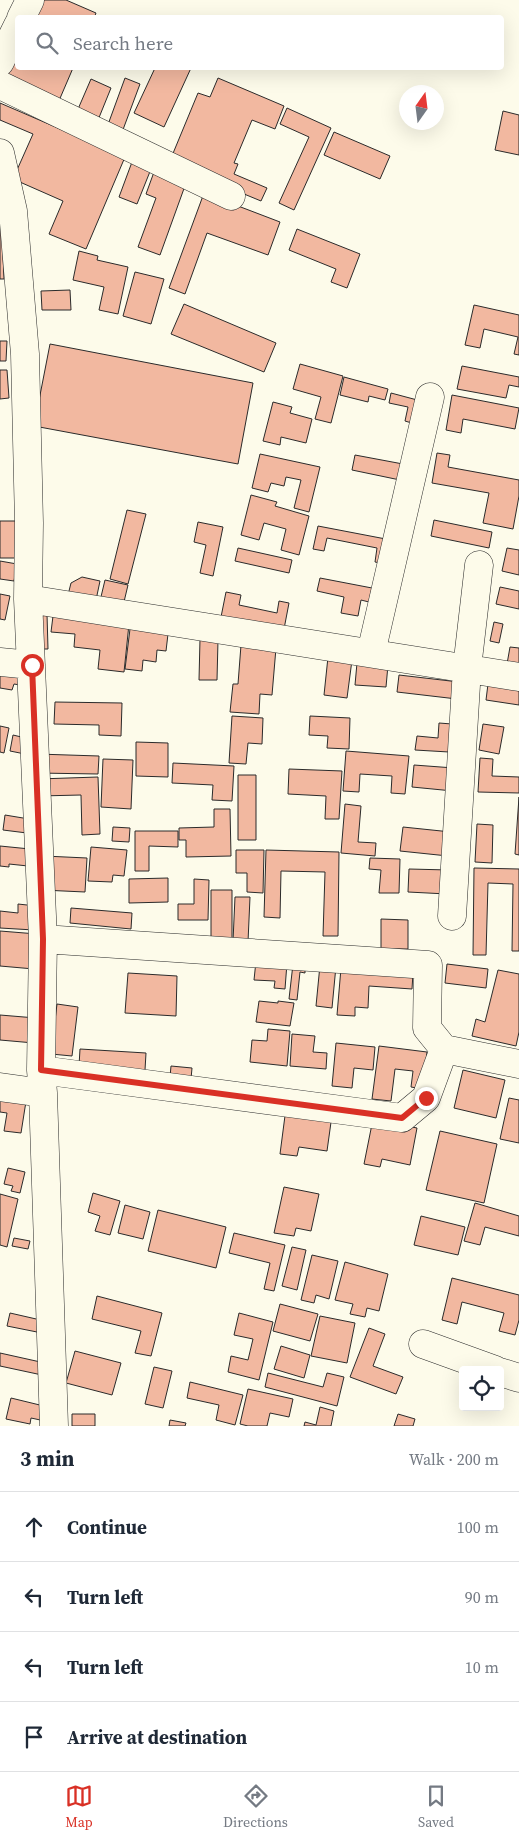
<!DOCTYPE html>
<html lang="en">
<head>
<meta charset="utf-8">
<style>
	:root { --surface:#fff; --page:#f6f6f7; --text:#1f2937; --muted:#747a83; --line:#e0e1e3; --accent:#d93025 }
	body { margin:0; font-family:"Source Serif 4",serif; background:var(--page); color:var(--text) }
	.controls { position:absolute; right:15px; bottom:15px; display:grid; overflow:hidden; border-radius:5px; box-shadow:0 5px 20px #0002 }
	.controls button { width:45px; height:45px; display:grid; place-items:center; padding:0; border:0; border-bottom:1px solid var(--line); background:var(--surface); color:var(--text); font:25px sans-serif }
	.compass { position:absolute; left:399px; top:85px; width:45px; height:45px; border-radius:50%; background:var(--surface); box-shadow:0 5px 20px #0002; rotate:14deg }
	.stop { position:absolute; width:15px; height:15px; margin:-11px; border:4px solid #d93025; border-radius:50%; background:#fff }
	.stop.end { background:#d93025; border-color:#fff; box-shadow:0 1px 5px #0008 }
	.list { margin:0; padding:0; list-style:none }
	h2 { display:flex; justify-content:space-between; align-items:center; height:65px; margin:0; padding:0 20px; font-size:21px }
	h2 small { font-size:16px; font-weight:400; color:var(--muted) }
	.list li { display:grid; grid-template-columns:32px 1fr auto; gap:15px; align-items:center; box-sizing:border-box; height:70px; padding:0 20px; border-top:1px solid var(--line) }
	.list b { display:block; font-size:19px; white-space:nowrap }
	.list em { font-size:16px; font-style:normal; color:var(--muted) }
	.icon { flex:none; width:28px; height:28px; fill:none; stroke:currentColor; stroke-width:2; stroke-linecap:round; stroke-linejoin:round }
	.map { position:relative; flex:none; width:519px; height:1426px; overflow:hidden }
	.search { position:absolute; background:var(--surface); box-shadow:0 5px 20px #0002; left:15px; right:15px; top:15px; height:55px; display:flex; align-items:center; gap:12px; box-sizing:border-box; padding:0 18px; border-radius:5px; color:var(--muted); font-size:19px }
	.sheet { height:345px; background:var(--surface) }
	nav { display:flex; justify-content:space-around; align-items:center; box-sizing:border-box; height:70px; border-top:1px solid var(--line); background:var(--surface); font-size:14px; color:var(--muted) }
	nav a { display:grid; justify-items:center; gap:2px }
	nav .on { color:var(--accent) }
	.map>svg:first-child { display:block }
	.building { fill:#f2b8a0; stroke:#2b2b2b }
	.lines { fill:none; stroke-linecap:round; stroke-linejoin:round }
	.minor-casing { stroke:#2b2b2b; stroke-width:29 }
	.minor { stroke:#fdfbea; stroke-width:28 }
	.route { stroke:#d93025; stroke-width:6 }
</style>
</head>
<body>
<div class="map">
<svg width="519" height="1426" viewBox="0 0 519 1426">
	<rect width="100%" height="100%" fill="#fdfbea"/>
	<path class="building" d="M40 0H66L96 13 94 18H32Z
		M18 53V68H73L58 103 5 81Z
		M155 68H191L164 127 134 113Z
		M125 78 140 84 121 135 106 130Z
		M218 78 284 106 275 129 252 120 234 163 238 164 234 174 267 188 261 201 169 163 198 93 210 97Z
		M91 79 111 88 96 125 75 116Z
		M0 103 125 157 86 249 49 234 63 201 13 179 33 134 0 120Z
		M287 108 331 128 294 210 279 203 309 137 280 124Z
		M503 111 519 115V155L495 150Z
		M334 132 390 156 380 179 324 155Z
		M132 162 151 169 137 204 119 197Z
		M154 172 186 183 160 255 138 247 156 198 146 194Z
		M204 193 280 222 268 255 207 233 185 294 169 288Z
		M0 229H2L4 279H0Z
		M297 229 360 254 347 288 331 282 336 269 289 250Z
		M79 251 98 256 97 260 128 267 118 314 99 310 104 287 73 280Z
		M135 272 164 279 151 324 123 316Z
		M70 290 71 310H42L41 291Z
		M184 304 276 343 264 372 171 334Z
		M474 305 519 315V355L514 354 518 337 484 329 480 348 465 345Z
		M0 341H7L6 361H0Z
		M50 344 253 383 238 464 34 426Z
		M300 364 343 376 331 423 315 419 321 397 293 389Z
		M462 366 519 377V387L509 385 506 398 457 389Z
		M0 370H7L9 398 0 399Z
		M344 377 388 389 385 400 369 396 368 402 340 395Z
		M391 393 421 401 415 424 405 421 408 407 389 403Z
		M452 395 519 408 515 429 463 419 461 433 446 430Z
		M273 402 292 407 290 413 312 419 306 443 281 437 280 445 263 441Z
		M437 453 450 455 448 467 519 480V496L513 529 483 523 489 493 432 483Z
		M260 454 320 467 309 512 294 508 301 480 286 477 284 486 271 483 268 492 252 488Z
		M355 455 403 464 400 480 352 470Z
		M251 495 277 502 275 506 309 516 299 555 281 550 286 529 264 523 259 540 241 535Z
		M127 510 146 514 128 584 110 579Z
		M434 520 492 532 489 548 431 536Z
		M0 521H16L15 558H0Z
		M198 522 223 527 213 576 200 573 206 545 194 542Z
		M318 526 391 540 386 564 375 562 377 548 327 538 324 551 313 549Z
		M238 548 292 560 289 573 235 561Z
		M507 548 519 550V575L502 571Z
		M0 561 17 564 14 581 0 579Z
		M82 577 100 581 96 600 68 595 71 583Z
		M320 578 372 588 369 602 361 600 358 616 341 613 344 597 317 591Z
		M105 580 128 585 123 606 100 601Z
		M500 587 519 591V609L496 604Z
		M226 592 241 595 239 605 277 613 279 601 289 603 284 629 221 617Z
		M0 594 10 596 5 620 0 619Z
		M32 614H47L48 649H33Z
		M53 616 129 624 124 672 98 669 100 650 74 647 75 634 51 632Z
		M494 622 503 624 499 643 490 641Z
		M130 629 168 634 166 651 157 650 156 662 143 660 142 671 125 669Z
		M200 639 218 640 217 680H199Z
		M241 645 276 648 272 695 260 694 259 714 230 712 233 684H238Z
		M510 647 519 648V666L507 664Z
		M328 657 352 660 347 698 324 695Z
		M357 663 388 665 386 687 355 685Z
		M0 671 22 675 20 685 14 684 12 690 0 688Z
		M399 675 459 682 457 699 397 692Z
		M489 676 519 681V705L486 700Z
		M55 702 122 703 121 736 99 735V725L54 724Z
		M232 716 263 718 262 744 248 743 246 764 229 763Z
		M310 716 350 718 349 749 327 748 328 736 309 735Z
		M439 723 452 724 449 752 415 750 417 736 438 738Z
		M483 724 504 727 499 754 479 750Z
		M0 726 9 728 4 753 0 752Z
		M13 735 34 740 30 755 10 751Z
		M136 742 168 743V777L136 776Z
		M346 751 409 756 405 794 391 793 392 776 360 774 359 792 343 791Z
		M37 754 99 756 98 774 37 773Z
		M480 758 493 759 492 776 519 777V793L478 792Z
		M103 759 133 760 131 809 101 807Z
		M173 763 234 766 232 801 212 800 213 785 172 783Z
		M414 765 454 768 453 791 412 787Z
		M289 769 342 771 339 819H325L326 796 288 794Z
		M238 775H256V840H238Z
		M98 777 100 834 82 835 81 795 39 796 38 779Z
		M519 797V855L515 854Z
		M345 804 361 806 358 842 376 843 375 856 341 853Z
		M214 809H230L231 856 186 857V840H179V828L214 827Z
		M5 815 29 819 27 833 3 830Z
		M477 824 493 825 492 863 475 862Z
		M113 827 130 828 129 842 112 841Z
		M403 827 451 832 448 856 400 851Z
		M135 831H178V847L149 846V871H135Z
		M0 846 30 849 28 866 9 864V867L0 866Z
		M91 847 127 850 124 876 113 875 112 882 88 881Z
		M236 850H264L263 893 247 892V873H236Z
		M266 850 339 852 338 936H323L325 872 281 871 280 918 264 917Z
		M44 856 87 858 85 892 42 890Z
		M370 858 400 859 399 893H379L381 870 369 869Z
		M474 868 519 869V951H512L513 884 488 883 486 955H473Z
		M409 869 449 870 447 894 408 892Z
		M168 878V902L129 903V879Z
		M194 879 209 880 208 920H178V904H194Z
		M211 890H232V939L211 938Z
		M235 897H250L248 942 233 941Z
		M18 904 36 906 34 930 0 928V911L18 913Z
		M71 908 132 913 131 929 70 923Z
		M381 919 408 920V949H381Z
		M0 931 37 934 34 969 0 966Z
		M256 961 287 963 285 989 274 988 275 981 254 980Z
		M293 964 305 966V973L300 972 297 1000 289 999Z
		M447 964 488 969 486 988 445 983Z
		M320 965 336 966 332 1008 316 1006Z
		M341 968 413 973 412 989 369 986 368 1008 355 1007V1016L337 1015Z
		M498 970 519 974V1032L516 1046 472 1036 476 1019 485 1022Z
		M128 973 177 976 176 1016 125 1013Z
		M259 1001 278 1003V1001L294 1003 290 1026 256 1022Z
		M57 1004 78 1007 72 1056 51 1054Z
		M0 1015 36 1018 34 1043 0 1040Z
		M268 1029 290 1031 287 1066 250 1062 252 1040 267 1041Z
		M292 1034 315 1036 313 1052 327 1053 326 1069 290 1066Z
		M336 1043 375 1047 373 1070 354 1068 352 1088 332 1086Z
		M379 1046 427 1052 423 1089 411 1087 413 1071 395 1069 391 1101 372 1099Z
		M80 1049 146 1053 145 1070 79 1066Z
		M171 1066 192 1068 191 1079 170 1077Z
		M463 1070 505 1080 496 1118 454 1108Z
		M0 1091 27 1095 21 1133 4 1131 7 1113 0 1112Z
		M509 1098 519 1100V1143L500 1139Z
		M286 1108 332 1115 327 1151 299 1147 297 1156 280 1154Z
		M373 1119 417 1128 410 1165 382 1159 380 1167 364 1164Z
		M440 1131 497 1144 484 1203 426 1190Z
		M8 1168 25 1172 20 1193 11 1191 13 1186 4 1184Z
		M284 1187 319 1194 311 1231 296 1228 294 1236 274 1233Z
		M93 1193 120 1201 110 1235 95 1231 100 1216 88 1212Z
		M0 1194 18 1199 7 1247 0 1245Z
		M475 1203 519 1216V1236L485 1227 480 1245 464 1241Z
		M125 1205 150 1212 143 1239 118 1233Z
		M158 1210 226 1227 216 1268 148 1251Z
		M421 1216 465 1227 458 1255 414 1245Z
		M234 1233 285 1245 274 1291 264 1289 270 1263 229 1253Z
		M14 1238 30 1241 28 1249 12 1246Z
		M292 1247 306 1250 297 1290 282 1286Z
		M312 1255 338 1261 329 1299 316 1295 314 1303 301 1300Z
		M345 1262 388 1274 379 1311 367 1308 365 1317 350 1314 353 1304 335 1300Z
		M452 1278 519 1295V1320L515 1335 499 1331 504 1313 462 1302 457 1324 442 1320Z
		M97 1296 162 1313 151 1356 135 1353 141 1331 92 1319Z
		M280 1304 318 1314 310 1341 273 1331Z
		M10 1313 45 1321 42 1333 7 1326Z
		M239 1313 273 1322 259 1380 228 1372 231 1356 248 1360 253 1339 234 1335Z
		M320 1316 355 1323 347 1363 311 1356Z
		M369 1328 385 1334 373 1366 403 1377 396 1394 350 1377Z
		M281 1346 310 1355 304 1378 274 1369Z
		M75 1351 121 1363 112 1395 66 1383Z
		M0 1353 45 1363 42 1375 0 1366Z
		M154 1367 172 1371 163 1408 145 1404Z
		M268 1373 323 1387 327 1373 344 1377 337 1406 265 1387Z
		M190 1382 243 1395 235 1425 216 1420 219 1405 187 1398Z
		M248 1389 293 1399 289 1417 270 1413 267 1426H248L240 1424Z
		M11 1398 48 1407 45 1421 31 1418 30 1424 6 1419Z
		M320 1407 334 1411 331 1426H304L305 1422 316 1425Z
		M72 1414H95V1426H72Z
		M398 1414 415 1419 413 1426H394Z
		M170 1420 186 1423 185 1426H169Z"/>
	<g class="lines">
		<defs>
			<path id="minor" d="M21 18 30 0
				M0 62 18 25
				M0 85 231 196
				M0 153 13 211 25 354 29 523 28 599 43 939 41 1070 43 1093 54 1426
				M28 599 519 677
				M371 653 430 397
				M0 662 31 665
				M452 916 467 668 479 565
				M43 939 428 965 427 1028 444 1049 519 1064
				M41 1070 402 1118 426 1098 444 1049
				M0 1087 43 1093
				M423 1344 495 1370
				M500 1372 519 1378"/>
		</defs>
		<use href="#minor" class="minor-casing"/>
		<use href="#minor" class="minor"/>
	</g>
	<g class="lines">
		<path class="route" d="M32 665 43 939 41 1070 402 1118 426 1098"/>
	</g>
</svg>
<div class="controls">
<button><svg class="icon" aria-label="locate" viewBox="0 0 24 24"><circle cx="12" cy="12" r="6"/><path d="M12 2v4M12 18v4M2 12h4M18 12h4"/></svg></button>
</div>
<svg class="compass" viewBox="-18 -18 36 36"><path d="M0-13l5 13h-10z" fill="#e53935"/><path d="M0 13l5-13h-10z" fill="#747a83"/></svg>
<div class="stop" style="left:32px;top:665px"></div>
<div class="stop end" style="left:426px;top:1098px"></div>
<div class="search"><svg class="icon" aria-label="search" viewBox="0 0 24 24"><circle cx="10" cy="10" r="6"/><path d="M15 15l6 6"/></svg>Search here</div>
</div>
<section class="sheet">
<h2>3 min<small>Walk · 200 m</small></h2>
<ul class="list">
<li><svg class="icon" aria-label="ahead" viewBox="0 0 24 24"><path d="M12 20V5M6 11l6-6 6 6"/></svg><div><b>Continue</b></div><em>100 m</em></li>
<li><svg class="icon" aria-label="left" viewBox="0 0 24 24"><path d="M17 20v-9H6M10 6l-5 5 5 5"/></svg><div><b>Turn left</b></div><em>90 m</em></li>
<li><svg class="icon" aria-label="left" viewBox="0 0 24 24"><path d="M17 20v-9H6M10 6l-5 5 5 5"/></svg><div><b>Turn left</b></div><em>10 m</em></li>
<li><svg class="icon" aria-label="arrive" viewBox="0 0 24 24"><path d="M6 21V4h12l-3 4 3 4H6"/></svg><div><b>Arrive at destination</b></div></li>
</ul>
</section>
<nav>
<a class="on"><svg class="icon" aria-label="map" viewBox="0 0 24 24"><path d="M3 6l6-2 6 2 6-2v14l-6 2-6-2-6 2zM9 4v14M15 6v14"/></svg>Map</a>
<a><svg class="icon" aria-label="directions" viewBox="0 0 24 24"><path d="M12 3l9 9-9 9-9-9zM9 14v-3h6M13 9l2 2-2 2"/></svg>Directions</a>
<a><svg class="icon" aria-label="saved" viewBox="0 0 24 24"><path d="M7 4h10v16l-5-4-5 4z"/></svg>Saved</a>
</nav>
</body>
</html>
